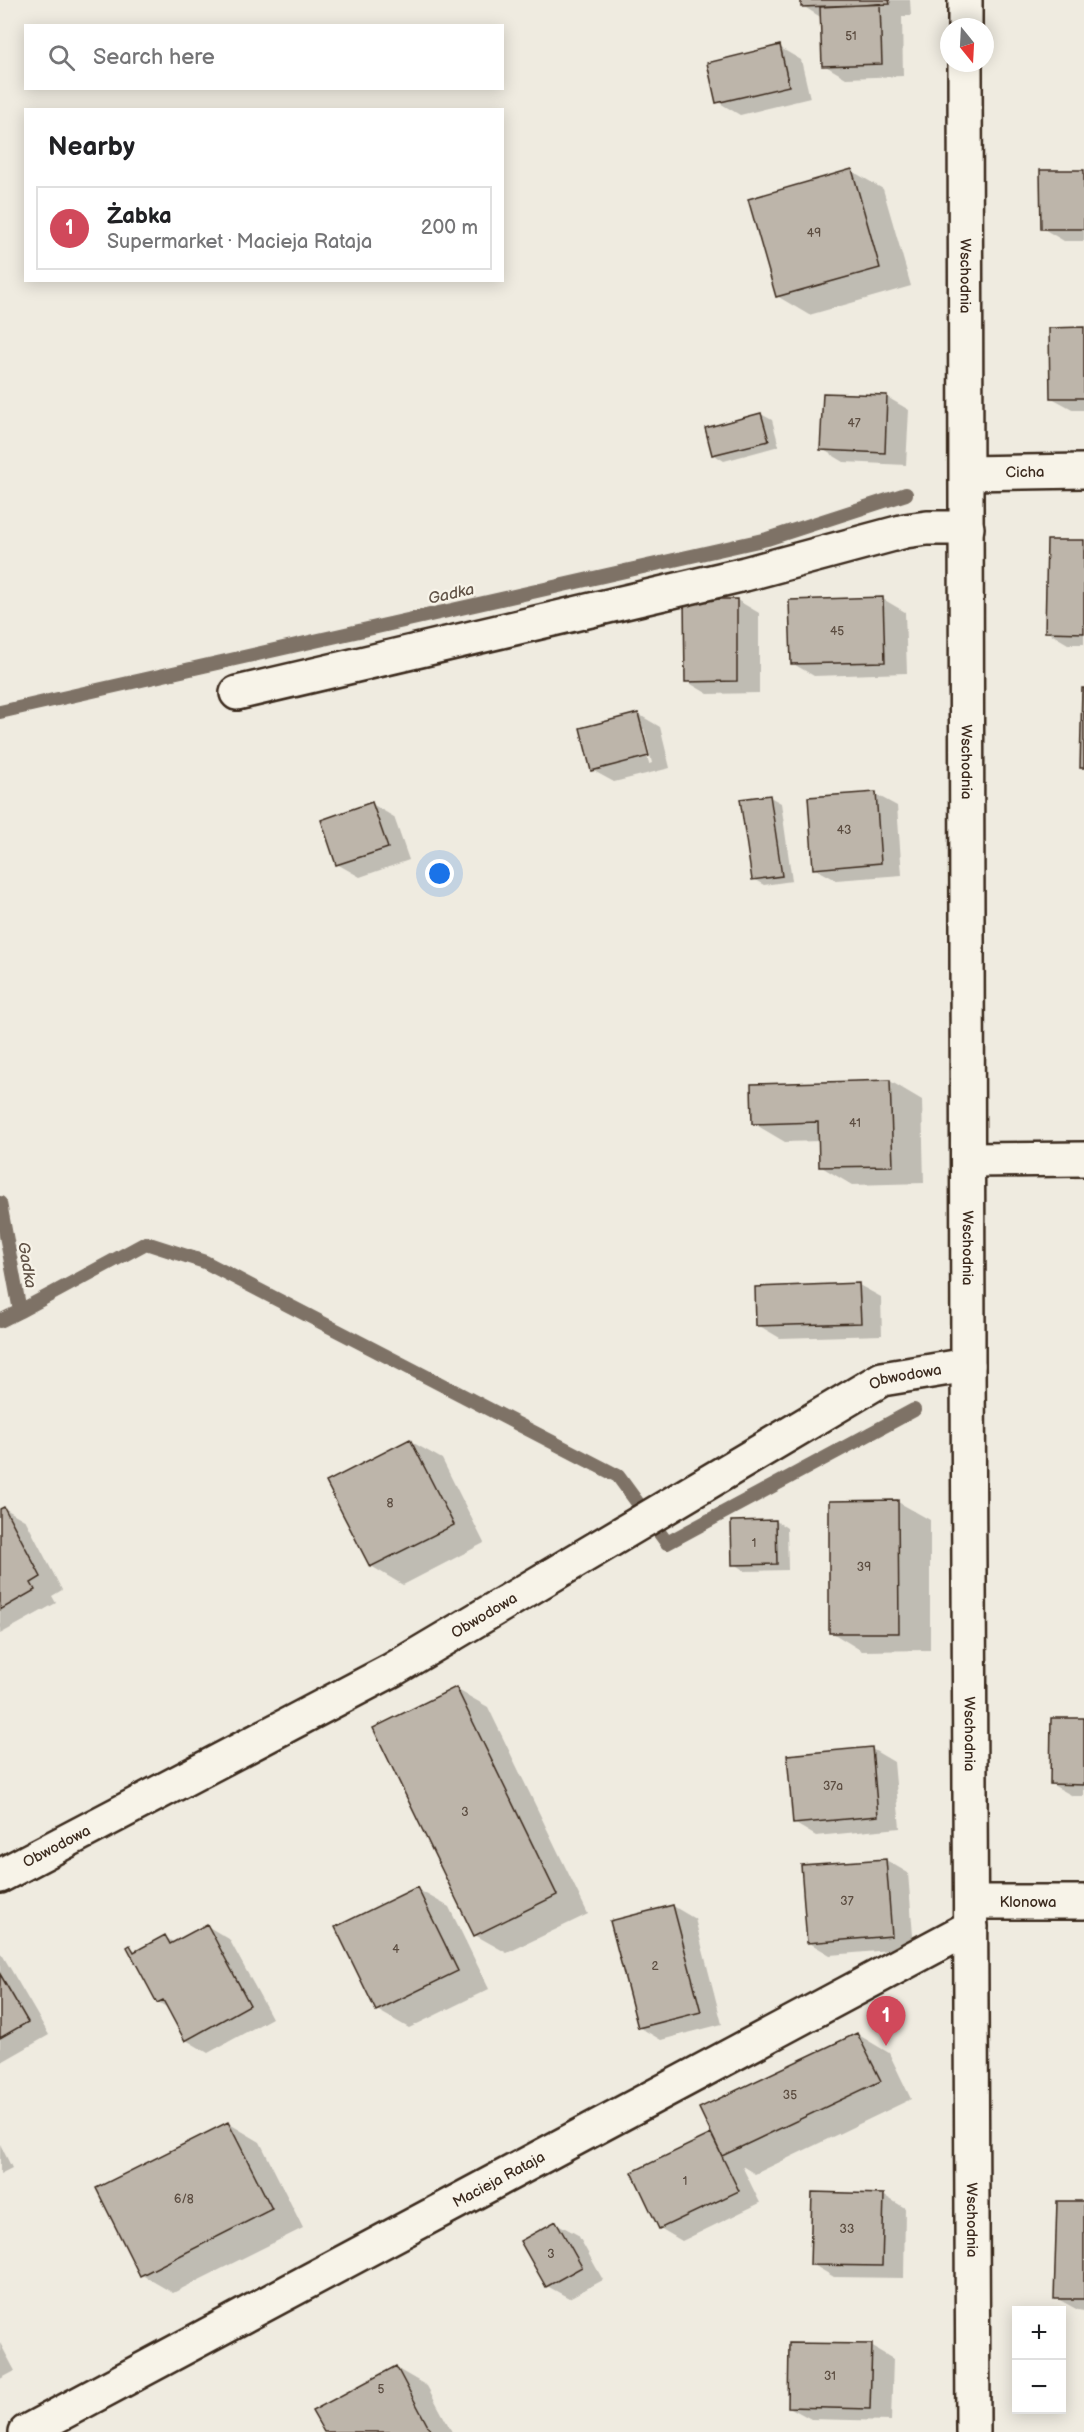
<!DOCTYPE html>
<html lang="en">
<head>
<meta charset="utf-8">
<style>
	:root { --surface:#fff; --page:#f2f2f2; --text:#202124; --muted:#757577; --line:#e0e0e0; --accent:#d1495b }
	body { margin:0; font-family:"Balsamiq Sans",sans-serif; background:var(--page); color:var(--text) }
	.controls { position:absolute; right:18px; bottom:18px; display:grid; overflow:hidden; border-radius:0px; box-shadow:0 3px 15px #0003 }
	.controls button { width:54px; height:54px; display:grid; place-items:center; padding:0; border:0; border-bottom:2px solid var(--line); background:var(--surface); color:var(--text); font:30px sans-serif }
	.compass { position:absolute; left:940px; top:18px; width:54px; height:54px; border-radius:50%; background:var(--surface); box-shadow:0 3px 15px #0003; rotate:162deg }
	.you { position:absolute; left:440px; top:874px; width:21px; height:21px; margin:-15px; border:4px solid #fff; border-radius:50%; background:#1a73e8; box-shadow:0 0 0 9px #1a73e833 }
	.badge { display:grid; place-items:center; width:39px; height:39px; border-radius:50%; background:var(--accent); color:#fff; font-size:20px; font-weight:700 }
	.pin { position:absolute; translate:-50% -50px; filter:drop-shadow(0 2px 3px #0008) }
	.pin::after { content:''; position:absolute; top:32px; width:21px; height:18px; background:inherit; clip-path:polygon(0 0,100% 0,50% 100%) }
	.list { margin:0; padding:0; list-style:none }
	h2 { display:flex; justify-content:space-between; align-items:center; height:78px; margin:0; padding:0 24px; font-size:26px }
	h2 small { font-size:20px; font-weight:400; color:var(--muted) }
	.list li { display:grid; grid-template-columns:39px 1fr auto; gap:18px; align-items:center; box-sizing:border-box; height:84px; margin:0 12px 12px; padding:0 12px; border:2px solid var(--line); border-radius:0px }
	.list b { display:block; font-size:22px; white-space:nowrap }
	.list p { margin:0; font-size:20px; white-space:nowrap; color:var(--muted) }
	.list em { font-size:20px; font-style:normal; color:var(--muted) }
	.icon { flex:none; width:33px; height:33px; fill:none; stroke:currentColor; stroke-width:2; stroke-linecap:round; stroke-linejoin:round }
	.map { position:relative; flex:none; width:1084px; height:2432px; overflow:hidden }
	.search { position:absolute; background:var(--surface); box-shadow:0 3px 15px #0003; left:24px; top:24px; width:480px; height:66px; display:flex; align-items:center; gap:15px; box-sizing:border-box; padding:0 21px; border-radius:0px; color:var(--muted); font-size:22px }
	.panel { position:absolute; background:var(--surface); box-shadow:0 3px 15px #0003; left:24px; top:108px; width:480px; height:174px; border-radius:0px }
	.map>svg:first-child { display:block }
	.shadow { fill:#0003; fill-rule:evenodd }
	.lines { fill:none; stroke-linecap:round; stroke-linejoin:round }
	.stream { stroke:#7e7266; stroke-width:14 }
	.building { fill:#bdb5aa; stroke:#3b2a1e; stroke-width:1.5 }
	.minor-casing { stroke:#3b2a1e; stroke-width:38 }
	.minor { stroke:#f7f3e8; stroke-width:33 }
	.labels { text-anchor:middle; stroke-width:4.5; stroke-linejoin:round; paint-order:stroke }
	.number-label { font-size:12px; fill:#5c4d41 }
	.street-label { font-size:15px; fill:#3b2a1e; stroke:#f7f3e8 }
	.water-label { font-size:16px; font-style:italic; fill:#625448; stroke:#f7f3e8 }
</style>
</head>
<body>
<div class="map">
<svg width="1084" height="2432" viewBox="0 0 1084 2432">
	<rect width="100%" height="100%" fill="#efebe0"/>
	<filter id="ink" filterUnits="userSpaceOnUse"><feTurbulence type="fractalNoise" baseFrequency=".0167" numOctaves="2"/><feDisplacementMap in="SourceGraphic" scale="12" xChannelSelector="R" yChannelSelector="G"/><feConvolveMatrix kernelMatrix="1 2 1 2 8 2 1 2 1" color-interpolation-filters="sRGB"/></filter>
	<g filter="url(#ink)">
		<path class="shadow" d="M802 0H910L911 16H902L903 76 846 78 824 65 822 18 803 6Z
			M779 47 801 60 810 98 740 115 718 102Z
			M852 171 883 189 911 286 809 315 777 296Z
			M1084 171V241H1064L1042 228Z
			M1084 329V410H1074L1052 398Z
			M887 397 909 410 906 465 844 462 822 449Z
			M761 414 772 420 779 446 724 461 713 454Z
			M1084 542V644H1068L1046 631Z
			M883 599 905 612 907 673 814 676 792 663Z
			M737 600 759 613V693L708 694 686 681Z
			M638 714 660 727 670 768 614 782 592 770ZM641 729H644L652 763 649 764Z
			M875 794 897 806 902 875 836 880 814 868Z
			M770 797 781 803 792 881 764 885 753 879Z
			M372 804 394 817 409 860 360 877 337 864Z
			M890 1081 922 1100 924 1183 852 1185 820 1166V1141L785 1142 753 1123 752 1085Z
			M859 1285 881 1297 882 1335 780 1338 758 1325Z
			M410 1441 442 1459 484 1543 403 1585 371 1566Z
			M898 1502 930 1520V1650L862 1651 831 1632Z
			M4 1508 26 1521 62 1590 52 1596 56 1603 0 1634V1510Z
			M776 1521 787 1528 788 1570 745 1571 734 1564Z
			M456 1689 488 1707 588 1914 507 1953 475 1935Z
			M1084 1720V1796H1073L1051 1784Z
			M872 1749 894 1762 900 1828 816 1836 794 1823Z
			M886 1860 908 1873 914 1948 830 1955 808 1942Z
			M417 1889 449 1907 489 1989 409 2028 377 2010Z
			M673 1906 695 1919 722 2024 661 2040 639 2027Z
			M207 1926 229 1939 272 2018 208 2053 186 2040 168 2008 158 2002 130 1947 138 1952 165 1937 175 1943Z
			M0 1954 3 1956 49 2035 0 2063Z
			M857 2034 889 2053 911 2099 755 2174 742 2166 760 2203 682 2241 660 2228 711 2136 715 2138Z
			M228 2123 260 2142 303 2228 173 2293 142 2275Z
			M0 2144 12 2168 0 2174Z
			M883 2195 905 2208 904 2278 834 2277 812 2264Z
			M1084 2203V2311L1078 2310 1056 2298Z
			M556 2223 578 2235 603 2280 569 2298 547 2286Z
			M0 2343 15 2371 0 2379Z
			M871 2346 893 2359 891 2421 811 2419 789 2407Z
			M396 2368 427 2386 452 2432H325Z"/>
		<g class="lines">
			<path class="stream" d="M0 712 767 539 906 494
				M0 1203 20 1311 0 1321
				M20 1311 146 1243 205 1262 618 1476 667 1543 914 1410"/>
		</g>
		<path class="building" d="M801 0H889L890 4 801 7Z
			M880 4 882 64 822 66 820 7Z
			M780 45 789 86 716 103 707 63Z
			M852 169 880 268 776 297 748 199Z
			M1040 170H1084V229H1041Z
			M1084 327V398H1050L1049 328Z
			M823 393 887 395 885 453 820 450Z
			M761 413 769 441 712 455 705 428Z
			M1047 540H1084V633L1045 632Z
			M883 597 885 662 791 664 789 600Z
			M684 599H737V681L685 682Z
			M1082 688H1084V768H1080Z
			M638 713 649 756 591 771 580 728Z
			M876 792 881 863 813 869 808 797Z
			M770 795 782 876 752 880 740 799Z
			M372 802 388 848 336 865 321 820Z
			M890 1080 893 1166 819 1167 818 1122 752 1124 751 1084Z
			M859 1283 861 1323 756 1326 755 1287Z
			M410 1439 454 1525 370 1567 326 1482Z
			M898 1500 899 1633H829V1501Z
			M4 1507 41 1577 31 1583 35 1590 0 1610V1509Z
			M776 1520 777 1564 732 1565 731 1521Z
			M456 1687 557 1895 474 1936 373 1728Z
			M1051 1718H1084V1785L1050 1784Z
			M872 1747 878 1816 793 1824 787 1755Z
			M886 1859 892 1936 807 1943 801 1865Z
			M417 1887 458 1971 376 2011 335 1927Z
			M673 1905 701 2012 638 2028 610 1921Z
			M207 1924 250 2005 185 2041 163 2000 157 2003 127 1947 130 1945 134 1952 165 1935 170 1944Z
			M0 1974 28 2022 0 2038Z
			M857 2033 881 2081 722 2156 699 2108Z
			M228 2122 272 2209 140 2276 96 2188Z
			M711 2134 739 2191 659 2229 632 2172Z
			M812 2192 884 2194 882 2266 810 2265Z
			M1057 2201H1084V2299H1054Z
			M556 2221 582 2267 546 2287 520 2241Z
			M789 2343 872 2344 870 2409 788 2407Z
			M396 2366 431 2432H324L312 2411Z"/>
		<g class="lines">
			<defs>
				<g id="minor">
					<path d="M965 0V27"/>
					<path id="s1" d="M965 63 968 1365 973 2432"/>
					<path id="s2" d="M967 473 1084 471"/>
					<path d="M237 693 745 574 905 531 927 528H967"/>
					<path d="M968 1160 1084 1159"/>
					<path id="s3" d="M0 1876 392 1670 882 1379 968 1365"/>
					<path id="s4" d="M972 1902H1084"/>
					<path id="s5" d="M26 2432 971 1927"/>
				</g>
			</defs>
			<use href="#minor" class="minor-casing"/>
			<use href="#minor" class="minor"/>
		</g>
	</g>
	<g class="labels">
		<g class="number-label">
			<text x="851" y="40">51</text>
			<text x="814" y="237">49</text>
			<text x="854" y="427">47</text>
			<text x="837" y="635">45</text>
			<text x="844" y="834">43</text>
			<text x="855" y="1127">41</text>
			<text x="390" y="1507">8</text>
			<text x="754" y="1547">1</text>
			<text x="864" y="1571">39</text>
			<text x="833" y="1790">37a</text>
			<text x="465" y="1816">3</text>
			<text x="847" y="1905">37</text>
			<text x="396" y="1953">4</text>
			<text x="655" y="1970">2</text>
			<text x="790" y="2099">35</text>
			<text x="685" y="2185">1</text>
			<text x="184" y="2203">6/8</text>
			<text x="847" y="2233">33</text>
			<text x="551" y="2258">3</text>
			<text x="830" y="2380">31</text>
			<text x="381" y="2393">5</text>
		</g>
		<g class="street-label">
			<text dy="5" stroke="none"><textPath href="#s1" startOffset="213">Wschodnia</textPath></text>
			<text dy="5" stroke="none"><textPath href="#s2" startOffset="58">Cicha</textPath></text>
			<text dy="5" stroke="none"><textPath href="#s1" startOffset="699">Wschodnia</textPath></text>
			<text dy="5" stroke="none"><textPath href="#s1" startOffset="1185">Wschodnia</textPath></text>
			<text dy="5" stroke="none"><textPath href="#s3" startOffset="1036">Obwodowa</textPath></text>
			<text dy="5" stroke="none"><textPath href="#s3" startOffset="550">Obwodowa</textPath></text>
			<text dy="5" stroke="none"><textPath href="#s1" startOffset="1671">Wschodnia</textPath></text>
			<text dy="5" stroke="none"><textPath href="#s3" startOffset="64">Obwodowa</textPath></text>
			<text dy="5" stroke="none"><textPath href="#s4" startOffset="56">Klonowa</textPath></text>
			<text dy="5" stroke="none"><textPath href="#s5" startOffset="536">Macieja Rataja</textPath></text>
			<text dy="5" stroke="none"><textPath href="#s1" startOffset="2157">Wschodnia</textPath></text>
		</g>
		<g class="water-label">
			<text transform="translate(451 593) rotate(-13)" y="6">Gadka</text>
			<text transform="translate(28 1265) rotate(80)" y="6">Gadka</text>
		</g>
	</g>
</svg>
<div class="controls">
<button>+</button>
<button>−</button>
</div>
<svg class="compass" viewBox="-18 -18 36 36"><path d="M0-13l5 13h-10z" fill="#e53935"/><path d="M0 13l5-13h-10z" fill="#757577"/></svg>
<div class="you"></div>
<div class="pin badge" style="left:886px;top:2046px">1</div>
<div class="search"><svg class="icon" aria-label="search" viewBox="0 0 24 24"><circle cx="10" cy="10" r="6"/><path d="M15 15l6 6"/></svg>Search here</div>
<section class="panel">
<h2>Nearby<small></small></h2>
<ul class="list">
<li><span class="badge">1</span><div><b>Żabka</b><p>Supermarket · Macieja Rataja</p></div><em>200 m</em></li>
</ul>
</section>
</div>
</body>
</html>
